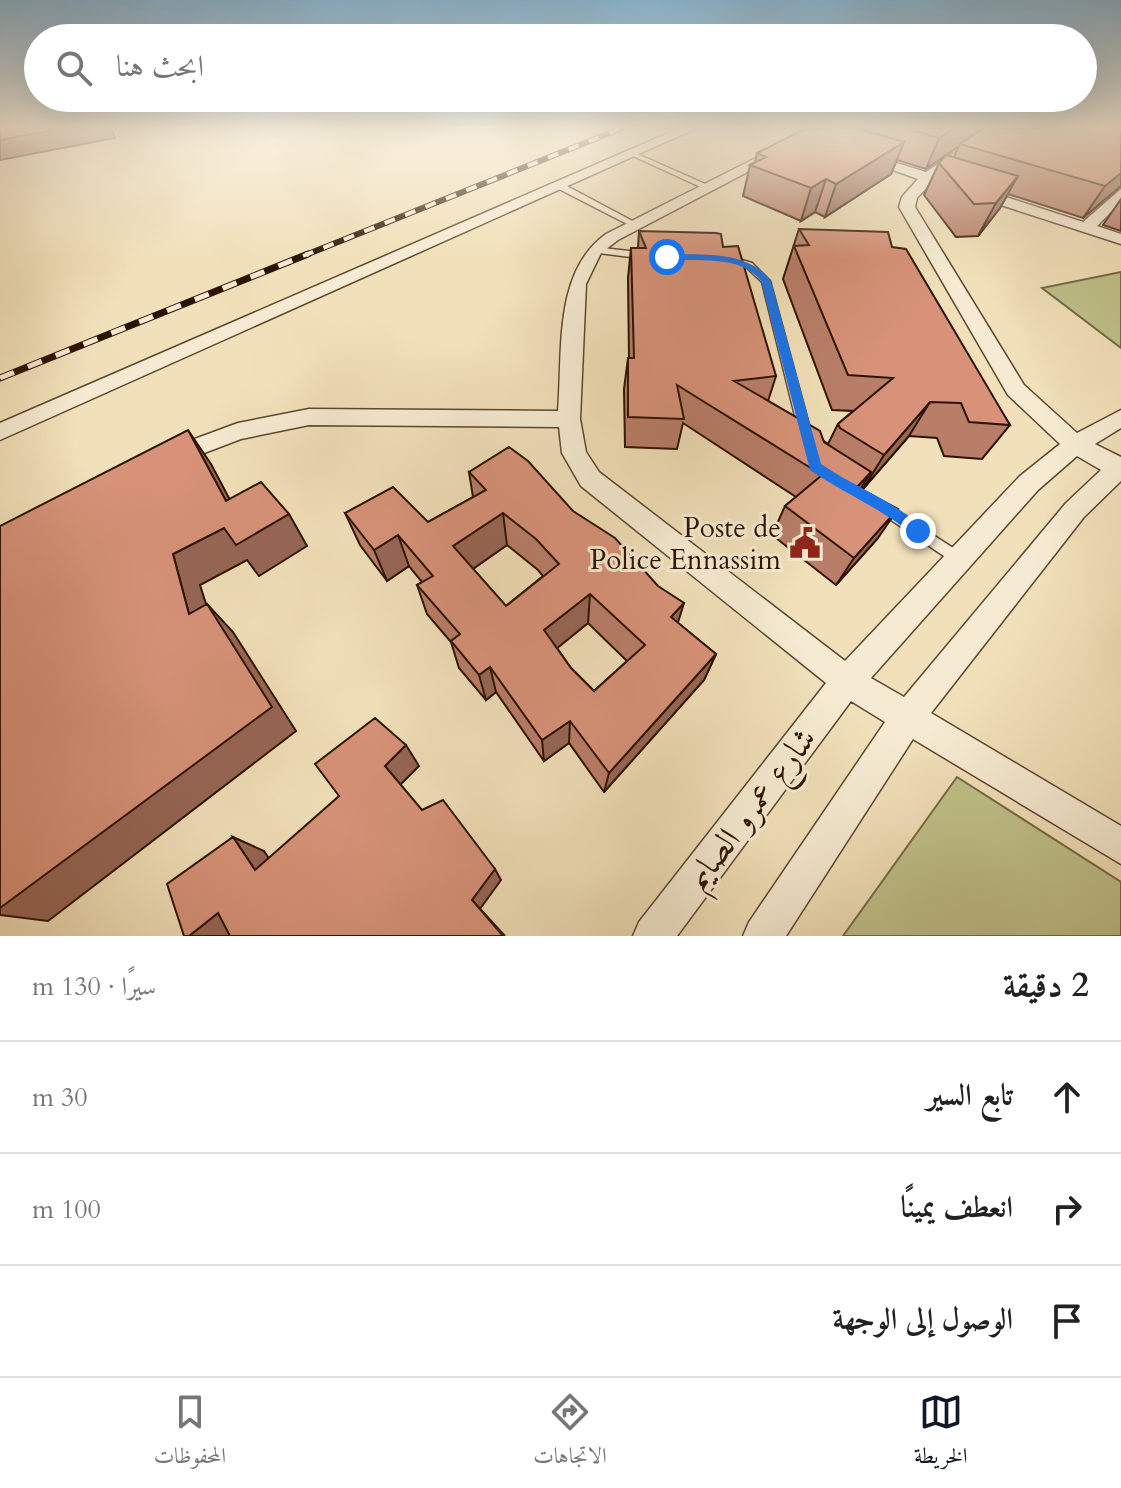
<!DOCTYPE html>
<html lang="ar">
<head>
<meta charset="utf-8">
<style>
	:root { --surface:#fff; --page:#f6f6f6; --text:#222; --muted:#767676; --line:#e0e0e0; --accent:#111827 }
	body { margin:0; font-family:Cardo,Amiri,serif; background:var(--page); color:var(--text); direction:rtl }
	.stop { position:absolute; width:24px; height:24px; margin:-18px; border:6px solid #1a73e8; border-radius:50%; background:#fff }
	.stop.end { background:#1a73e8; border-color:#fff; box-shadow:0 2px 8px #0008 }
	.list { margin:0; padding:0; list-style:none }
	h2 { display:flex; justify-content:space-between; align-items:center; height:104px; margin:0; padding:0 32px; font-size:34px }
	h2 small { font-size:26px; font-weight:400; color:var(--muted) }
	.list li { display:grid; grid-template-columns:52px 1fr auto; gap:24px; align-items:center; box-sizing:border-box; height:112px; padding:0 32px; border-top:2px solid var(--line) }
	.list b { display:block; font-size:30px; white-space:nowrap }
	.list em { font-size:26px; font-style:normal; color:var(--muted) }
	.icon { flex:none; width:44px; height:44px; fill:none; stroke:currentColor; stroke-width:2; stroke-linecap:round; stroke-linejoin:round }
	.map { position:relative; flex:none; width:1121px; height:936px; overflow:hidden; direction:ltr }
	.search { position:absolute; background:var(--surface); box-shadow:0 8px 32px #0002; left:24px; right:24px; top:24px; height:88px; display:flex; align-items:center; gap:20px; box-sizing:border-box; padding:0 28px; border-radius:44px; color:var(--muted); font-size:30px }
	.sheet { height:440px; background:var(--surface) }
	nav { display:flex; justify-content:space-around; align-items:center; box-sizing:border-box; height:112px; border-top:2px solid var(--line); background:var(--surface); font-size:22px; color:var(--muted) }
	nav a { display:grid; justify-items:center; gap:4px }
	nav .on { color:var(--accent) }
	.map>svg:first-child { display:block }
	.green { fill:#c0c18b; stroke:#766a46; stroke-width:2 }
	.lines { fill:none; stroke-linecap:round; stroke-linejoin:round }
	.lane-casing { stroke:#5e462e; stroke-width:3 }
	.street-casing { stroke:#5e462e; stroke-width:3 }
	.lane { fill:#f6ebd2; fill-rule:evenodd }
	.street { fill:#f6ebd2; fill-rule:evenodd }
	.rail-far1-casing { stroke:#2d1200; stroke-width:6 }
	.rail-casing { stroke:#2d1200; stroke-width:7 }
	.rail-far1 { stroke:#f6ebd2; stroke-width:4; stroke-dasharray:11; stroke-linecap:butt }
	.rail { stroke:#f6ebd2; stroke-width:5; stroke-dasharray:15; stroke-linecap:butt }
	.wall { fill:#b97e68; stroke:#2d1200; stroke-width:2; fill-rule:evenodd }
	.shaded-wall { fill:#966655; stroke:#2d1200; stroke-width:2 }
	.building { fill:#d79279; stroke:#2d1200; stroke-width:2; fill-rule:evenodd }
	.route { fill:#1a73e8 }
	.labels { text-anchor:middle; stroke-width:6; stroke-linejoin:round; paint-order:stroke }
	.poi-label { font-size:28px; fill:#2d1200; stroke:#f6ebd2; text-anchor:end }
	.near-street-label { font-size:34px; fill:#2d1200; stroke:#f6ebd2 }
</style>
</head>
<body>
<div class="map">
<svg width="1121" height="936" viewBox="0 0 1121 936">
	<rect width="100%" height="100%" fill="#f1e0b9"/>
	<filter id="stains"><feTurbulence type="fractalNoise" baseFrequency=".0025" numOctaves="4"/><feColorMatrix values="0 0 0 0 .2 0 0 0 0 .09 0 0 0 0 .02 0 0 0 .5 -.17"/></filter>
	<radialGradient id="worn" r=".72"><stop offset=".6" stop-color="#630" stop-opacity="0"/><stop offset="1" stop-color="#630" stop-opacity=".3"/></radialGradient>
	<path class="green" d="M1121 272V348L1042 288Z
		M957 777 1121 882V936H843Z"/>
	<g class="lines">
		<defs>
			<path id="lane" d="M631 153H635L712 187 705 189 631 155Z
				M557 184H563L640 225 633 227 557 188Z
				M594 247 646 253 650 256 646 259 591 252V248Z
				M728 256 752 263 770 281 812 436 810 439 806 440 800 436 762 282 746 267 725 261V257Z
				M882 502 964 555 966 559 964 563 959 565 954 563 878 511 876 507 878 503Z"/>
			<path id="street" d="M680 128H697L0 440V423Z
				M815 128H831L618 240 601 253 586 284 580 419 586 452 599 472 845 661 1020 476 1060 444 1008 395 899 207 902 197 918 179 857 157 864 153 926 172 992 128H1007L939 176 945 178V184L931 183 917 198 915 207 1024 385 1077 433 1121 410V428L1095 444 1121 457V481L1084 517 931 713 1121 826V864L913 739 786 936H743L749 922 885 722 851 701 677 936H633L639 922 826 683 581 486 562 453 559 427 309 425 241 439 170 466 162 463 158 457 162 451 238 423 309 409 558 411C563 351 553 272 606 234ZM1077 456 1101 470 1066 503 904 697 871 678 1038 490Z
				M975 187 1083 222 1121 189V202L1097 226 1121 234V244L970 195V189Z"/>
		</defs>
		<use href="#lane" class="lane-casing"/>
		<use href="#street" class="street-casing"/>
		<use href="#lane" class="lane"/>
		<use href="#street" class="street"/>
		<defs>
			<path id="rail-far1" d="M303 256 622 128"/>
			<path id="rail" d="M0 378 308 254"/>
		</defs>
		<use href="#rail-far1" class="rail-far1-casing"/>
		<use href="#rail" class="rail-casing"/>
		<use href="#rail-far1" class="rail-far1"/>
		<use href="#rail" class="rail"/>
	</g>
	<path class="wall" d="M807 128H1121V186L1083 218 1008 194 1000 208 978 236 956 237 924 195 939 163 954 157 959 146 926 169 897 160 891 174 825 217 815 212 801 221 743 196 750 165 755 162 757 153Z
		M1121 199V231L1103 225Z
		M799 229 892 247 1010 425 982 459 944 456 937 438 909 436 863 489 861 487 860 489 878 538 836 585 772 535 785 506 796 497 683 423 677 449 625 447 624 389 628 358H629L628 278 631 248H638L639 231 723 247 776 376 768 401 828 444 838 424 853 411 832 410 783 279Z
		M469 472 573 511 678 623 716 654 704 680 604 792 569 743 544 761 496 692 486 700 459 668 451 642 427 614 417 585 422 582 409 566 387 581 360 545 345 513 428 522 473 497ZM507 545 538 570 543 576 506 606 473 569ZM588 623 627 661 594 691 571 668 557 648Z"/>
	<path class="shaded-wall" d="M62 128H111L115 138 0 160V140Z
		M955 128H986L960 144 959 146 926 169 939 138Z
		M904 142 891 174 825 217 836 184Z
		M1121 173V186L1083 218 1105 186Z
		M1018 176 1000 208 978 236 996 203Z
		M826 179 815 212 801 221 811 188Z
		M930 402 909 436 863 489 884 455Z
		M188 430 211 464 248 534 226 501Z
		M871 472 853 501 857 487Z
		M898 509 878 538 836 585 854 558Z
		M503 513 507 545 461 577 453 546Z
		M289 514 307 546 259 576 247 560 200 585 218 642 189 614 173 554 224 528Z
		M398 535 409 566 387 581 374 550Z
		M590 594 588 623 545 658 544 630Z
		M684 603 675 632 671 617Z
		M207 604 233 632 296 731 48 921 0 915V908Z
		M716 654 704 680 604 792 609 773Z
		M490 667 496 692 486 700 479 675Z
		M570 721 569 743 544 761 542 740Z
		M406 745 419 766 400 785 385 766Z
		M233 837 264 851 284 881 255 870Z
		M495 869 501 880 480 909 505 936 472 900Z
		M218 913 232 936H189Z"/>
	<path class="building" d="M0 128H62L0 140Z
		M807 128H856L904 142 836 184 826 179 811 188 750 165 766 157 757 153Z
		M907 128H955L939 138Z
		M984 128H1121V173L1105 186 960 144Z
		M946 155 1018 176 996 203 974 204 939 163Z
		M799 229 888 232 892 247 906 249 1010 425 969 422 961 403 930 402 884 455 840 428 838 424 893 378 848 375 794 246 809 245Z
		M639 231 716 233 721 234 723 247 738 246 776 376 734 381 820 431 824 442 871 472 857 487 898 509 854 558 785 506 822 475 677 385 684 419 628 417V358H634L631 248H646Z
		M188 430 226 501 261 482 289 514 236 545 224 528 173 554 189 614 207 604 272 707 0 908V526Z
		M509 447 528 461 573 511 615 538 658 586 684 603 671 617 716 654 609 773 570 721 542 740 490 667 479 675 451 641 460 634 417 585 433 576 398 535 374 550 345 513 393 487 428 522 486 490 469 472ZM503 513 536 539 559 564 506 606 453 546ZM590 594 645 645 594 691 571 668 544 630Z
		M375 718 406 745 385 766 422 810 443 800 495 869 472 900 503 936H230L218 913 189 936H184L167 884 233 837 255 870 339 796 315 764Z"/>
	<linearGradient id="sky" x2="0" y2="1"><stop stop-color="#89b7d4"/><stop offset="0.49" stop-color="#f9f1e0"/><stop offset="1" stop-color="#f9f1e0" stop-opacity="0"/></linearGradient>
	<rect width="1121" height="259" fill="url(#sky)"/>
	<path class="route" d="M667 254C702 255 748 250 771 281L821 464C853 486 893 501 923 527V535H913C883 509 843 493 810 470L761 281C740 253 695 263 664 259Z"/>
	<defs>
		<symbol id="civic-bare" viewBox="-9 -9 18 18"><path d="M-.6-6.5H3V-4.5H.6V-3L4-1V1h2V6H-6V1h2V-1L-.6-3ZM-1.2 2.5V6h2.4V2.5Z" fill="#8f2418" stroke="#f6ebd2" stroke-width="2.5" paint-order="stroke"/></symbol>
	</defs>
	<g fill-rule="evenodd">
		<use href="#civic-bare" x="783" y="521" width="44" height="44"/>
	</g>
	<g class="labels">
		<g class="poi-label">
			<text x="781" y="537">Poste de<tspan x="781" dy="32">Police Ennassim</tspan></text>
		</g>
		<g class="near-street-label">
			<text transform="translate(750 808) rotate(-53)" y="12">شارع عمرو الصايم</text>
		</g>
	</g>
	<rect width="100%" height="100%" filter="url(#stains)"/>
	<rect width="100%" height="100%" fill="url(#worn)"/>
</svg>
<div class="stop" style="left:667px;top:257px"></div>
<div class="stop end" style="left:918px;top:531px"></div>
<div class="search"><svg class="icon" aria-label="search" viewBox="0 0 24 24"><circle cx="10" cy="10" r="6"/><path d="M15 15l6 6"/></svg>ابحث هنا</div>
</div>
<section class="sheet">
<h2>2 دقيقة<small>سيرًا · 130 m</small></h2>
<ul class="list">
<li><svg class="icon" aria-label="ahead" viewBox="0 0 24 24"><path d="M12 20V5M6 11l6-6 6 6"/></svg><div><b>تابع السير</b></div><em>30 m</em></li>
<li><svg class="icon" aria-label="right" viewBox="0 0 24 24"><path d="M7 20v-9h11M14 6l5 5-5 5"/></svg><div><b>انعطف يمينًا</b></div><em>100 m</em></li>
<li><svg class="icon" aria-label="arrive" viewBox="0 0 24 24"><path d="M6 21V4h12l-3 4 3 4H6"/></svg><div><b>الوصول إلى الوجهة</b></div></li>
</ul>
</section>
<nav>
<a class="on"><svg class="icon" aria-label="map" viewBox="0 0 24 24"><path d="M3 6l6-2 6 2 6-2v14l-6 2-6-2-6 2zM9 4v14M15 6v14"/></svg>الخريطة</a>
<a><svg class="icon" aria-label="directions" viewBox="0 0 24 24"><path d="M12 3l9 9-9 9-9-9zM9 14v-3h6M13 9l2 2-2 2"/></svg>الاتجاهات</a>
<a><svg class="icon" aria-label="saved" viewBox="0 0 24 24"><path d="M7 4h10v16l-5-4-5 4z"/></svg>المحفوظات</a>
</nav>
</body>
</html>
